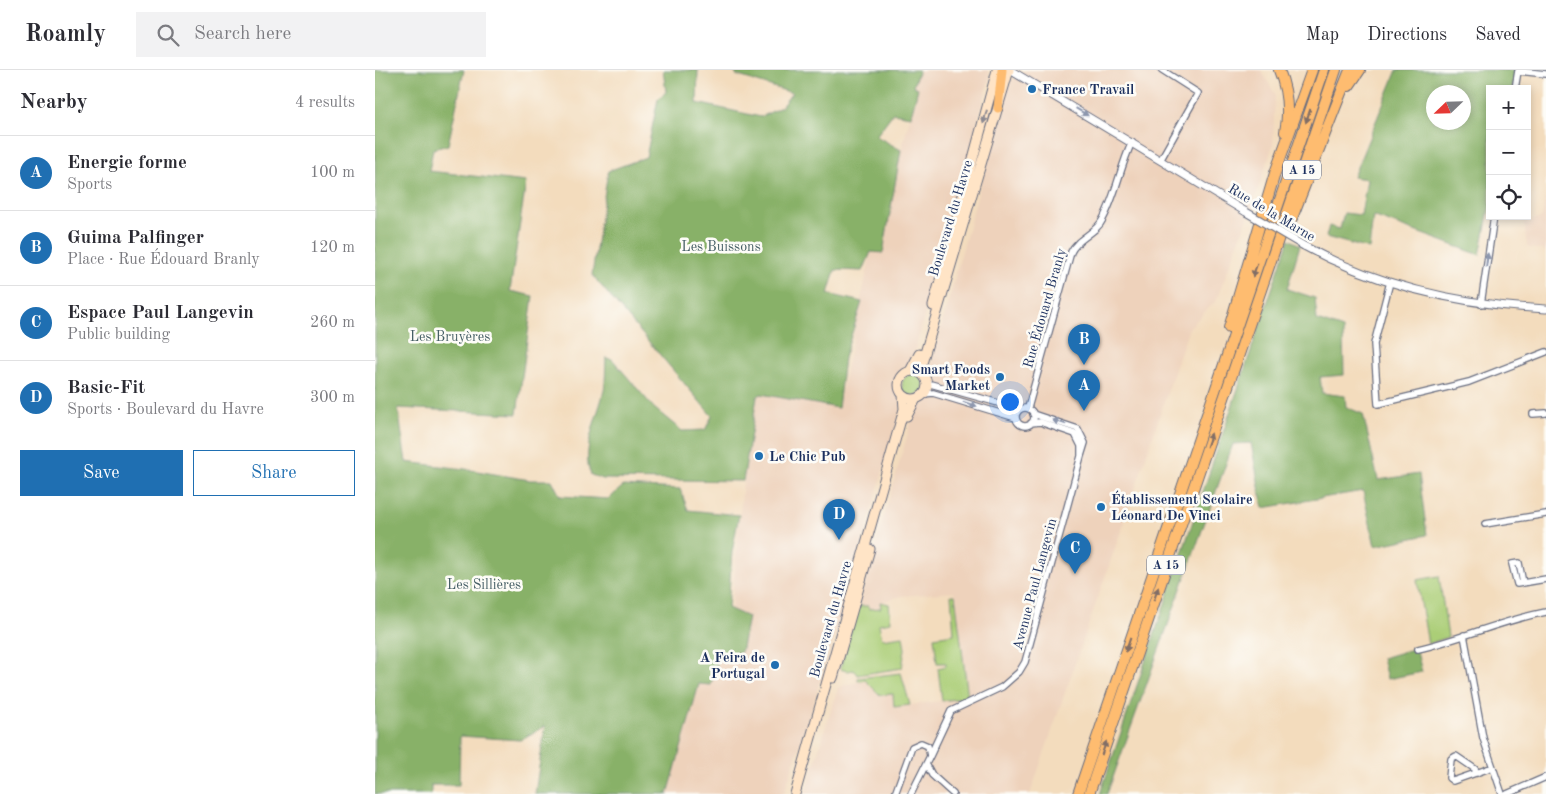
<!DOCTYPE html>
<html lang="en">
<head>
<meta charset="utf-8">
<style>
	:root { --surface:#fff; --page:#f2f2f3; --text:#2b2b33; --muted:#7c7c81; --line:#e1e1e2; --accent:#1f6fb2 }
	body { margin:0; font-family:"Old Standard TT",serif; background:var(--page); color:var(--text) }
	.controls { position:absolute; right:15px; top:15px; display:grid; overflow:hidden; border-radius:0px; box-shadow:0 2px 8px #0003 }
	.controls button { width:45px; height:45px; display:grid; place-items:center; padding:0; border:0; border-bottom:1px solid var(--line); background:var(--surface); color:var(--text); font:25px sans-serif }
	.compass { position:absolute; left:1051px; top:15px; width:45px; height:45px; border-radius:50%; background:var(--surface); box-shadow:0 2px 8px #0003; rotate:247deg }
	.you { position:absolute; left:634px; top:331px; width:18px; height:18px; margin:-12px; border:4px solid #fff; border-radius:50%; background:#1a73e8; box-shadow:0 0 0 8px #1a73e833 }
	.badge { display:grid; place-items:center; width:32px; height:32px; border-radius:50%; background:var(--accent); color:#fff; font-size:16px; font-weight:700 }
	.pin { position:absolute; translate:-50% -41px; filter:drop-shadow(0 1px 2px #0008) }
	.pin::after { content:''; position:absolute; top:26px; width:18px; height:15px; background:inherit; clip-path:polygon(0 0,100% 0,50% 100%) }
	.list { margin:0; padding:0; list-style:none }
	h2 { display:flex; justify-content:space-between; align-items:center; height:65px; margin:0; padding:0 20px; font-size:21px }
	h2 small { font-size:16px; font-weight:400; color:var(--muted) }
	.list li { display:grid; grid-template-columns:32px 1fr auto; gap:15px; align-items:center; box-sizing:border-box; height:75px; padding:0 20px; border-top:1px solid var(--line) }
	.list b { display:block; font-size:19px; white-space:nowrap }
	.list p { margin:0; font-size:16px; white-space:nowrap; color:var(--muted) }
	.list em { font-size:16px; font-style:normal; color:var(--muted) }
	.actions { display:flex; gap:10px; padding:15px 20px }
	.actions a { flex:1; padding:11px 0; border:1px solid var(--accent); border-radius:0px; text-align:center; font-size:18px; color:var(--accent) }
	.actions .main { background:var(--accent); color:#fff }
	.icon { flex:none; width:28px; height:28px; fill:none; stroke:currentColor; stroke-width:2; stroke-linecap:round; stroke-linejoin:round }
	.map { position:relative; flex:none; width:1171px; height:724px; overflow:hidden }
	header { display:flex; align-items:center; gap:30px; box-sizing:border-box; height:70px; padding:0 25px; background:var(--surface); border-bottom:1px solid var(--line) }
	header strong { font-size:24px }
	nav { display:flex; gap:28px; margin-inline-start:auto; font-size:18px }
	.search { width:350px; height:45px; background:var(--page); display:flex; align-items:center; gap:12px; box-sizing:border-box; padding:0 18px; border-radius:0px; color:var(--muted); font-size:19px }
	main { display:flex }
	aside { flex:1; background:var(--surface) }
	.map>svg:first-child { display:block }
	.built { fill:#eed2bb }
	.green { fill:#abce77; stroke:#637e6a }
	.forest { fill:#88b168; stroke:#527063; fill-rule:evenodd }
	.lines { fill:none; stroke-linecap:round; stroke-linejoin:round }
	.minor-casing { stroke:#676c7f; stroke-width:8 }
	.tertiary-casing { stroke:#676c7f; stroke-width:9 }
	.secondary-casing { stroke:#676c7f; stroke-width:11 }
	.primary-casing { stroke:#676c7f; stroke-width:11 }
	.motorway-casing { stroke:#676c7f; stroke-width:12 }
	.minor { stroke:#fff; stroke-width:5.5 }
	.tertiary { stroke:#fff; stroke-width:7 }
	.secondary { stroke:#ffe4c6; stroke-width:9 }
	.primary { stroke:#febc70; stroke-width:9 }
	.motorway { stroke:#febc70; stroke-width:10 }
	.tertiary-bridge-casing { stroke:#676c7f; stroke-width:9; stroke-linecap:butt }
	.tertiary-bridge { stroke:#fff; stroke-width:7 }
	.oneway { fill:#8d97ae }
	.oneway2 { fill:#816e66 }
	.oneway3 { fill:#8d8a92 }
	.poi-dot { fill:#1f6fb2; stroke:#fdfcf7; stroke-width:2 }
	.labels { text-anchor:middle; stroke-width:5; stroke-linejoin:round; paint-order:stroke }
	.shield { fill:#fdfcf7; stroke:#5f6c8c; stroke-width:1 }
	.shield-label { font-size:12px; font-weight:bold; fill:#1b2f5e }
	.poi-label { font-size:14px; font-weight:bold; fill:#1b2f5e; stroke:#fdfcf7; text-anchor:start }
	.street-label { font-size:14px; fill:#1b2f5e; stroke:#fdfcf7 }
	.park-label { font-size:14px; fill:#465f66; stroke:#fdfcf7 }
</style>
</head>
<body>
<header>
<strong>Roamly</strong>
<div class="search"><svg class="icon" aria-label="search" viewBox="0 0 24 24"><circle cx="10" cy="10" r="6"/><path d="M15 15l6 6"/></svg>Search here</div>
<nav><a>Map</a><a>Directions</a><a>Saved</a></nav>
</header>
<main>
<aside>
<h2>Nearby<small>4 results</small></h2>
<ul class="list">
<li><span class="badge">A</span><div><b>Energie forme</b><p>Sports</p></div><em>100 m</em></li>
<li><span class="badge">B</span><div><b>Guima Palfinger</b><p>Place · Rue Édouard Branly</p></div><em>120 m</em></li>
<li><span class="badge">C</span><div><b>Espace Paul Langevin</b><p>Public building</p></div><em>260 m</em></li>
<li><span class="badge">D</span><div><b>Basic-Fit</b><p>Sports · Boulevard du Havre</p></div><em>300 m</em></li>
</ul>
<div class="actions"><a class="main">Save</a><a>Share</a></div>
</aside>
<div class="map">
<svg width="1171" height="724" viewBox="0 0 1171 724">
	<rect width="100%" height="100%" fill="#fdfcf7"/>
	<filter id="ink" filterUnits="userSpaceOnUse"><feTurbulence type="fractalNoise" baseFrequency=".02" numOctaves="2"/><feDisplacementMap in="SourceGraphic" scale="10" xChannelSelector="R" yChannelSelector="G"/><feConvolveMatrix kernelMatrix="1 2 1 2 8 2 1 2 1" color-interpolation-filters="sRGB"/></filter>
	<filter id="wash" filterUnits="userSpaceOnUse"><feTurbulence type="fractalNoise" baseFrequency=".0096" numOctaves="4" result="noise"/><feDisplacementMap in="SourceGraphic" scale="20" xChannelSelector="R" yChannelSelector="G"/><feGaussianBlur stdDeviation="1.12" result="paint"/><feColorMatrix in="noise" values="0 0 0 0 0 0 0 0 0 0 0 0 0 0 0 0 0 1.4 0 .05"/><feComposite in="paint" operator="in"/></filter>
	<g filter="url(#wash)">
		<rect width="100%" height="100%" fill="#f3dcbd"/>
		<path class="built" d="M541 0H613L615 7 536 296 523 305 520 316 526 328 527 336 460 565 409 724H293L324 614 356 538 368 411 382 327 386 324 463 338 496 182 508 183 526 80 543 18 534 15Z
			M651 0H886L900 24 898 75 879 131 841 231 814 258 748 455 655 724H430L463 617 490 610 505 625 518 624 520 637 593 627 579 522 527 526 506 532V538L493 539V536H483L542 332 550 327 554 320 553 305 634 11Z
			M1171 122V181L1152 177 1149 152 1167 148Z"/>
		<path class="green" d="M527 315a11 11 0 1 1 22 0a11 11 0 1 1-22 0Z
			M1064 506 1073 567 1053 574 1042 510Z
			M576 525H580L593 627 567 631 563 598 571 596V593H562L559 567 579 564Z
			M505 532 514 534 516 552 504 554 507 569 528 566 530 579 527 598 482 605 479 600 472 601 465 599 483 536H493L494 539 506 538Z
			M526 603 535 635 519 637 518 624 505 625 490 610 483 611V608Z"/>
		<path class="forest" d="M0 0H89L73 75 58 79 54 101 151 112 135 221 158 226 142 344 23 338 31 392 90 399 155 410H177L185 426 234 429 248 416 305 419 313 440 364 445 357 482 353 538 373 547 366 582 344 585 336 615 324 614 293 724H160L170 656 145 670 85 666 84 715H56V724H0Z
			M288 0H323L322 33 386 47 406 37 417 23 361 5 359 0H544L538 16 543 18 536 46 518 43 501 66 526 80 508 183 496 182 488 201 460 200 453 224 487 232 469 288 463 338 386 324 382 327 368 411 228 409 216 405C205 381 224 344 229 320 231 310 230 299 231 288L237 289 279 338 307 361 330 360 337 346 217 205 233 101 271 87 283 29 291 22Z
			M1022 0H1141L1137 19H1115V135L1105 185 998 146 994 179 951 167 954 156 965 159 969 143 986 145 992 109 978 107ZM1058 22H1088V52H1058Z
			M914 169 925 175 912 219 940 228 942 250 968 259 969 305 945 307 947 323 970 326 971 337 988 344 1003 410 1044 404 1052 465 1000 476 988 421 888 438 876 373 858 374 732 724H725Z
			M1041 578 1047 602 1012 609 1007 588Z"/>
	</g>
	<g filter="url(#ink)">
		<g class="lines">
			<defs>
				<path id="minor" d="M1140 19 1143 1 1171 4
					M786 89 823 23 787 0
					M1015 212 999 274 1003 334 1094 312 1171 282
					M1106 234 1119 146
					M552 313 645 339
					M549 324 558 323 641 348
					M653 338 696 182C703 167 721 164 728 149 741 125 745 97 757 72
					M641 347a9 9 0 1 1 18 0a9 9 0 1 1-18 0Z
					M1158 344 1171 343
					M656 353 665 352 700 364 706 376V386L710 373 703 359 658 344
					M1110 454 1171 444
					M1148 513 1144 493 1137 494 1142 514 1171 509
					M1089 565 1108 668 1127 724
					M1043 579C1087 569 1127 550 1171 542
					M555 686 576 641 627 617 644 602 650 592 706 386
					M551 694 557 705 578 724
					M1102 703 1100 699 1081 686 1076 689 1074 708 1078 711 1118 697
					M520 724 537 677 546 673 553 676 555 686 536 724
					M1132 724 1171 707"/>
				<path id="tertiary" d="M635 0 871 142
					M929 176C1003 216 1088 235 1171 239"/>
				<path id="secondary" d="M558 236 622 0
					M524 315a14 14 0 1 1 28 0a14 14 0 1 1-28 0Z
					M535 301 544 284
					M548 305 546 297 550 283 634 0
					M532 346 541 329
					M458 608 495 479
					M420 724 529 339 528 325"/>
				<path id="primary" d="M623 38 627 0"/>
				<path id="motorway" d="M904 0C912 20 914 42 910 62
					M974 16 985 0
					M917 148 975 0
					M854 258 900 103 937 0
					M703 724 949 0
					M714 724 961 0"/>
			</defs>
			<use href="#minor" class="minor-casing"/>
			<use href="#tertiary" class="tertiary-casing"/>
			<use href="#secondary" class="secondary-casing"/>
			<use href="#primary" class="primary-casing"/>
			<use href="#motorway" class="motorway-casing"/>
			<use href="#minor" class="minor"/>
			<use href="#tertiary" class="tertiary"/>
			<use href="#secondary" class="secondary"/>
			<use href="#primary" class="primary"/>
			<use href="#motorway" class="motorway"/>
			<defs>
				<path id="tertiary-bridge" d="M871 142 929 176"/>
			</defs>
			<use href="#tertiary-bridge" class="tertiary-bridge-casing"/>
			<use href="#tertiary-bridge" class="tertiary-bridge"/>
		</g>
		<defs><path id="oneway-solid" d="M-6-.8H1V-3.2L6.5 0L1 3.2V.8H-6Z" transform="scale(1.25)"/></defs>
		<g class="oneway">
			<use href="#oneway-solid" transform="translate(707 42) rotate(31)"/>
			<use href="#oneway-solid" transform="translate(1112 190) rotate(-83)"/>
			<use href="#oneway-solid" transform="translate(595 334) rotate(17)"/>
			<use href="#oneway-solid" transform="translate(684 352) rotate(-163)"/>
		</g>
		<g class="oneway2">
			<use href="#oneway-solid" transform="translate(933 46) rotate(109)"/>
			<use href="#oneway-solid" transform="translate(880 200) rotate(109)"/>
			<use href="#oneway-solid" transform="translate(834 370) rotate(-71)"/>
			<use href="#oneway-solid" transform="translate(781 524) rotate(-71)"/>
			<use href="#oneway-solid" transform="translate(753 575) rotate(109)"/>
			<use href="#oneway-solid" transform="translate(729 678) rotate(-71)"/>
		</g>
		<use class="oneway3" href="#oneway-solid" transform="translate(610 47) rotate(105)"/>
	</g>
	<g class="poi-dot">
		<circle cx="657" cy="19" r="5"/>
		<circle cx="625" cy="307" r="5"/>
		<circle cx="384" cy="386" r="5"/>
		<circle cx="726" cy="437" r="5"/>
		<circle cx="400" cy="595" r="5"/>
	</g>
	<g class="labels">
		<g class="shield">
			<rect x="908" y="90.5" width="38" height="19" rx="4"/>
			<rect x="772" y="485.5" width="38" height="19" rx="4"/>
		</g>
		<g class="shield-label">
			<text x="927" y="104">A 15</text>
			<text x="791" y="499">A 15</text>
		</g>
		<g class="poi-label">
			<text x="667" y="24">France Travail</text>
			<text x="615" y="304" text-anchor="end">Smart Foods<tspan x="615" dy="16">Market</tspan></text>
			<text x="394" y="391">Le Chic Pub</text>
			<text x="736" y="434">Établissement Scolaire<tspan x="736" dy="16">Léonard De Vinci</tspan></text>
			<text x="390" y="592" text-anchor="end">A Feira de<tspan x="390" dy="16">Portugal</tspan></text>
		</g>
		<g class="street-label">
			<text transform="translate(897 142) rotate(31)" y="5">Rue de la Marne</text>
			<text transform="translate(575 148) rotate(-73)" y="5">Boulevard du Havre</text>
			<text transform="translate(669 238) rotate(-74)" y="5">Rue Édouard Branly</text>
			<text transform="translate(659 514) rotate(-75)" y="5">Avenue Paul Langevin</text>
			<text transform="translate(455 549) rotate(-74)" y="5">Boulevard du Havre</text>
		</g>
		<g class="park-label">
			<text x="346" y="181">Les Buissons</text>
			<text x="75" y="271">Les Bruyères</text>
			<text x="109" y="519">Les Sillières</text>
		</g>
	</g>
</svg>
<div class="controls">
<button>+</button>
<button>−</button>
<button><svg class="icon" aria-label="locate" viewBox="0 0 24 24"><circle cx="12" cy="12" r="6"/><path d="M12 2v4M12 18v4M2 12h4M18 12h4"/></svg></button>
</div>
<svg class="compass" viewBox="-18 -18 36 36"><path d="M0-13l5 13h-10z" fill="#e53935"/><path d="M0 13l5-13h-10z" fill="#7c7c81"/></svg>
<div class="you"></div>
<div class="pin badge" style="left:709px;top:341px">A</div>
<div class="pin badge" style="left:709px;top:295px">B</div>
<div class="pin badge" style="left:700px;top:504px">C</div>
<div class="pin badge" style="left:464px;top:470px">D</div>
</div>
</main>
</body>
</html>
